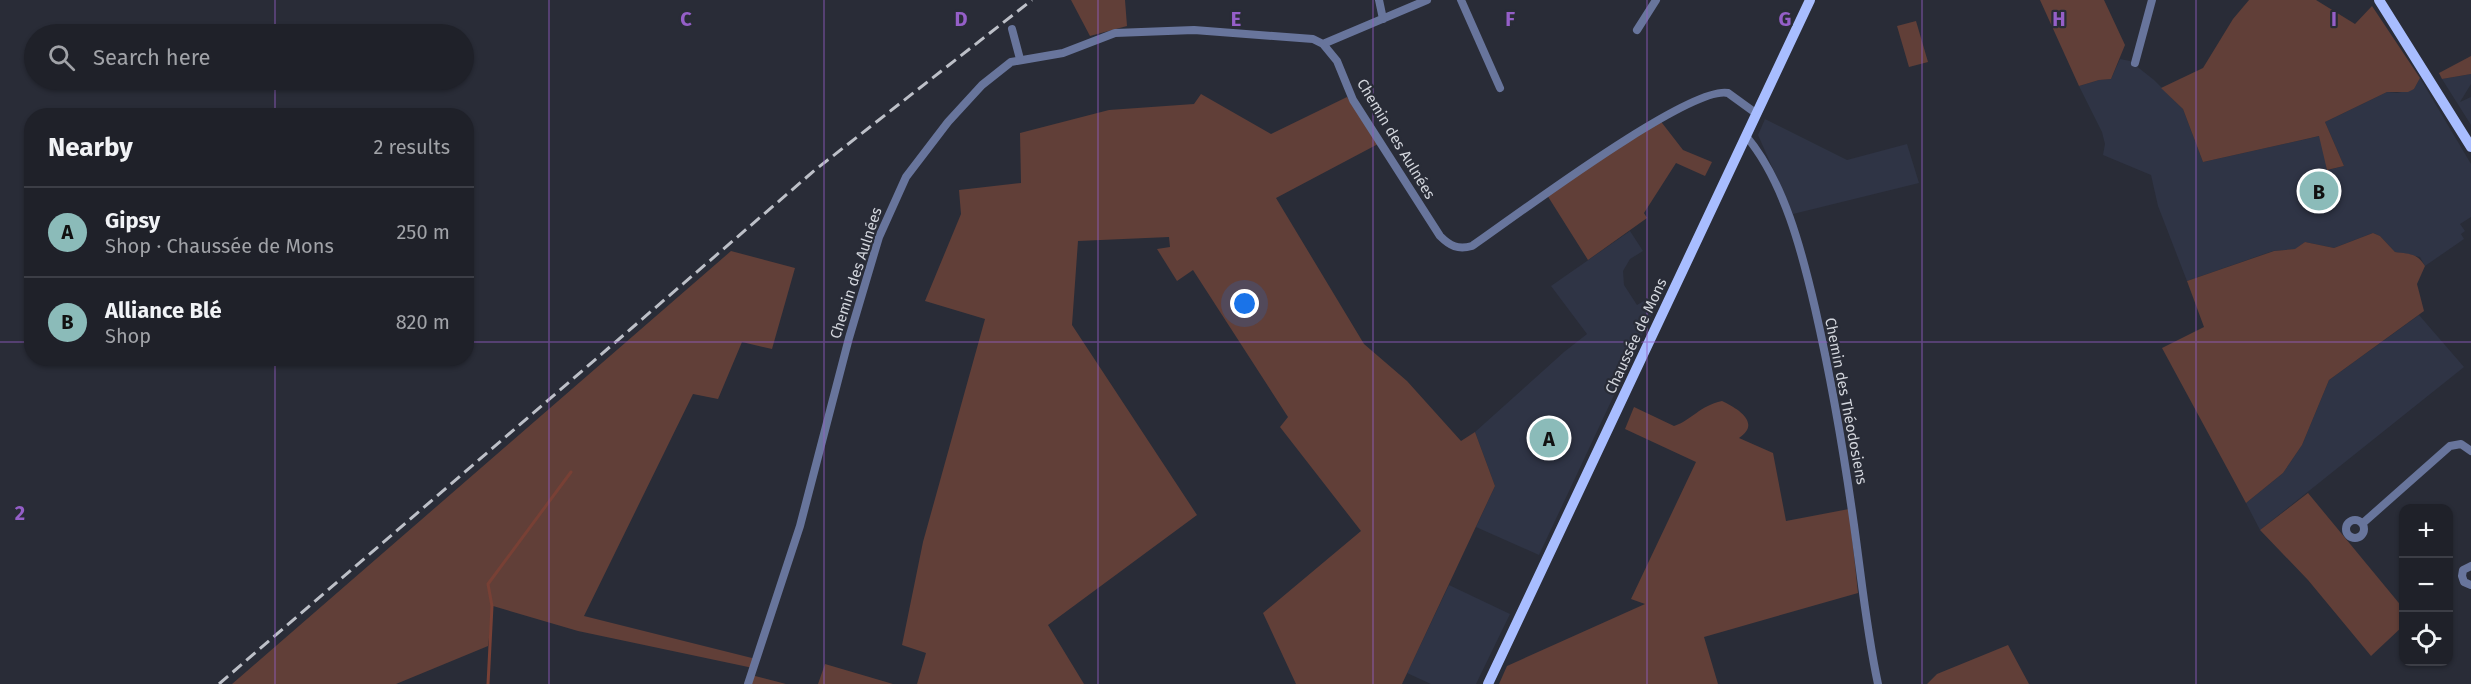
<!DOCTYPE html>
<html lang="en">
<head>
<meta charset="utf-8">
<style>
	:root { --surface:#1f2129; --page:#272931; --text:#f1f3f6; --muted:#a1a3a8; --line:#3c3e46; --accent:#8bbbb9 }
	body { margin:0; font-family:"Fira Sans",sans-serif; background:var(--page); color:var(--text) }
	.controls { position:absolute; right:18px; bottom:18px; display:grid; overflow:hidden; border-radius:12px; box-shadow:0 2px 4px #0004 }
	.controls button { width:54px; height:54px; display:grid; place-items:center; padding:0; border:0; border-bottom:2px solid var(--line); background:var(--surface); color:var(--text); font:30px sans-serif }
	.you { position:absolute; left:1245px; top:304px; width:21px; height:21px; margin:-15px; border:4px solid #fff; border-radius:50%; background:#1a73e8; box-shadow:0 0 0 9px #1a73e833 }
	.badge { display:grid; place-items:center; width:39px; height:39px; border-radius:50%; background:var(--accent); color:#111; font-size:20px; font-weight:700 }
	.pin { position:absolute; translate:-50% -50%; border:3px solid #fff; box-shadow:0 2px 6px #0006 }
	.list { margin:0; padding:0; list-style:none }
	h2 { display:flex; justify-content:space-between; align-items:center; height:78px; margin:0; padding:0 24px; font-size:26px }
	h2 small { font-size:20px; font-weight:400; color:var(--muted) }
	.list li { display:grid; grid-template-columns:39px 1fr auto; gap:18px; align-items:center; box-sizing:border-box; height:90px; padding:0 24px; border-top:2px solid var(--line) }
	.list b { display:block; font-size:22px; white-space:nowrap }
	.list p { margin:0; font-size:20px; white-space:nowrap; color:var(--muted) }
	.list em { font-size:20px; font-style:normal; color:var(--muted) }
	.icon { flex:none; width:33px; height:33px; fill:none; stroke:currentColor; stroke-width:2; stroke-linecap:round; stroke-linejoin:round }
	.map { position:relative; flex:none; width:2471px; height:684px; overflow:hidden }
	.search { position:absolute; background:var(--surface); box-shadow:0 2px 4px #0004; left:24px; top:24px; width:450px; height:66px; display:flex; align-items:center; gap:15px; box-sizing:border-box; padding:0 21px; border-radius:33px; color:var(--muted); font-size:22px }
	.panel { position:absolute; background:var(--surface); box-shadow:0 2px 4px #0004; left:24px; top:108px; width:450px; height:258px; border-radius:24px }
	.map>svg:first-child { display:block }
	.built { fill:#2f3445 }
	.green { fill:#613f38 }
	.lines { fill:none; stroke-linecap:round; stroke-linejoin:round }
	.stream { stroke:#784035; stroke-width:3 }
	.minor { stroke:#68759c; stroke-width:8 }
	.major { stroke:#a8bdff; stroke-width:10 }
	.rail { stroke:#bdc0c8; stroke-width:3; stroke-dasharray:12 6; stroke-linecap:butt }
	.grid { fill:none; stroke:#955fc8; stroke-width:1.5; stroke-opacity:0.55 }
	.labels { text-anchor:middle; stroke-width:4.5; stroke-linejoin:round; paint-order:stroke }
	.street-label { font-size:15px; fill:#d2d5dc; stroke:#292c37 }
	.grid-label { font-size:20px; text-anchor:middle; font-weight:bold; fill:#955fc8; stroke:#292c37; stroke-width:4.5; stroke-linejoin:round; paint-order:stroke }
</style>
</head>
<body>
<div class="map">
<svg width="2471" height="684" viewBox="0 0 2471 684">
	<rect width="100%" height="100%" fill="#292c37"/>
	<path class="built" d="M2120 59 2130 61 2154 80 2183 109 2203 162 2320 136 2328 170 2344 166 2325 122 2387 92 2397 93 2414 89 2420 78 2471 164V217L2460 224 2465 231 2461 234 2464 239 2425 266 2420 257 2395 252 2380 236 2373 233 2334 248 2305 242 2296 249 2273 251 2187 281 2158 206 2151 175 2103 155 2105 144 2102 132 2079 86 2099 80 2111 79Z
		M2471 74V84L2460 102 2471 97V125L2442 79Z
		M1765 119 1847 160 1907 144 1919 183 1793 214 1758 135Z
		M1630 231 1643 251 1630 259 1623 271 1624 285 1637 305 1657 293 1661 295 1539 555 1476 527 1495 486 1475 432 1564 352 1587 334 1551 286Z
		M2419 315 2464 367 2260 530 2246 503 2283 473 2302 445 2329 380Z
		M1449 585 1510 614 1476 684H1431L1407 673Z"/>
	<path class="green" d="M1071 0H1125L1127 26 1090 36Z
		M2040 0H2104L2125 45 2111 79 2099 80 2079 86Z
		M2249 0H2316L2355 24 2372 6 2420 78 2414 89 2408 92H2387L2325 122 2344 166 2327 170 2319 136 2203 162 2183 109 2161 88 2203 68 2233 19Z
		M1916 21 1928 62 1909 67 1897 26Z
		M2471 56V74L2442 79 2439 73Z
		M1201 94 1271 134 1347 97 1378 144 1276 198 1364 344 1407 381 1461 441 1475 432 1495 486 1402 684H1296L1263 613 1361 531 1280 427 1288 417 1193 270 1177 281 1157 249 1170 247 1169 237 1078 241 1072 325 1197 515 1048 625 1084 684H917L926 653 902 645 923 542 985 319 925 301 961 214 959 190 1021 183 1020 133 1109 110 1194 104Z
		M1659 119 1683 150 1712 162 1705 176 1676 163 1644 213 1647 218 1588 260 1547 195Z
		M2373 233 2380 236 2395 252C2409 254 2417 253 2425 266L2417 284 2424 311 2329 380 2302 445 2283 473 2246 503 2162 348 2204 327 2187 281 2274 251 2295 249 2305 242 2334 248Z
		M731 251 795 268 772 349 742 342 718 399 693 394 584 616 756 659 753 668 578 631 493 606 488 646 396 684H232Z
		M1722 401C1737 408 1762 423 1739 438L1773 453 1786 521 1849 509 1858 593 1704 637 1718 684H1499L1507 666 1645 604 1631 599 1696 462 1625 429 1634 407 1674 426C1692 420 1699 406 1722 401Z
		M2308 493 2403 608V626L2371 656 2308 580 2260 530Z
		M2008 645 2029 684H1927L1937 674Z
		M825 664 893 684H818Z
		M751 675 786 684H748Z"/>
	<g class="lines">
		<path class="stream" d="M488 684 492 606 488 584 571 472"/>
		<path class="minor" d="M1379 0 1383 19
			M1461 0 1500 88
			M1012 29 1020 59
			M1637 30 1656 0
			M1323 44 1427 0
			M2135 63 2152 0
			M1746 136C1784 181 1802 252 1815 308 1831 378 1843 447 1853 518 1861 573 1866 629 1878 684
			M2346 529a9 9 0 1 1 18 0a9 9 0 1 1-18 0Z
			M2363 523 2450 446 2461 444 2471 451
			M2471 566 2463 570 2462 576 2464 582 2471 585
			M748 684 800 526 849 338 879 237 906 177 948 122 982 85 1011 62 1063 53 1115 33 1194 30 1313 39 1323 44 1337 61 1353 100 1440 236C1450 246 1458 250 1472 246 1513 218 1689 85 1728 93L1757 114"/>
		<path class="major" d="M2379 0 2471 147
			M1488 684 1810 0"/>
		<path class="rail" d="M219 684 815 170 1032 0"/>
	</g>
	<path class="grid" d="M275 0V34M549 0V684M824 0V684M1098 0V684M1373 0V684M1647 0V684M1922 0V684M2196 0V684M275 80V116M0 342H32M466 342H2471M275 358V684"/>
	<g class="labels">
		<g class="street-label">
			<text transform="translate(1396 139) rotate(59)" y="5">Chemin des Aulnées</text>
			<text transform="translate(856 273) rotate(-72)" y="5">Chemin des Aulnées</text>
			<text transform="translate(1636 336) rotate(-65)" y="5">Chaussée de Mons</text>
			<text transform="translate(1846 401) rotate(79)" y="5">Chemin des Théodosiens</text>
		</g>
	</g>
	<g class="grid-label">
		<text x="686" y="26">C</text>
		<text x="961" y="26">D</text>
		<text x="1236" y="26">E</text>
		<text x="1510" y="26">F</text>
		<text x="1785" y="26">G</text>
		<text x="2059" y="26">H</text>
		<text x="2334" y="26">I</text>
		<text x="20" y="520">2</text>
	</g>
</svg>
<div class="controls">
<button>+</button>
<button>−</button>
<button><svg class="icon" aria-label="locate" viewBox="0 0 24 24"><circle cx="12" cy="12" r="6"/><path d="M12 2v4M12 18v4M2 12h4M18 12h4"/></svg></button>
</div>
<div class="you"></div>
<div class="pin badge" style="left:1549px;top:438px">A</div>
<div class="pin badge" style="left:2319px;top:191px">B</div>
<div class="search"><svg class="icon" aria-label="search" viewBox="0 0 24 24"><circle cx="10" cy="10" r="6"/><path d="M15 15l6 6"/></svg>Search here</div>
<section class="panel">
<h2>Nearby<small>2 results</small></h2>
<ul class="list">
<li><span class="badge">A</span><div><b>Gipsy</b><p>Shop · Chaussée de Mons</p></div><em>250 m</em></li>
<li><span class="badge">B</span><div><b>Alliance Blé</b><p>Shop</p></div><em>820 m</em></li>
</ul>
</section>
</div>
</body>
</html>
